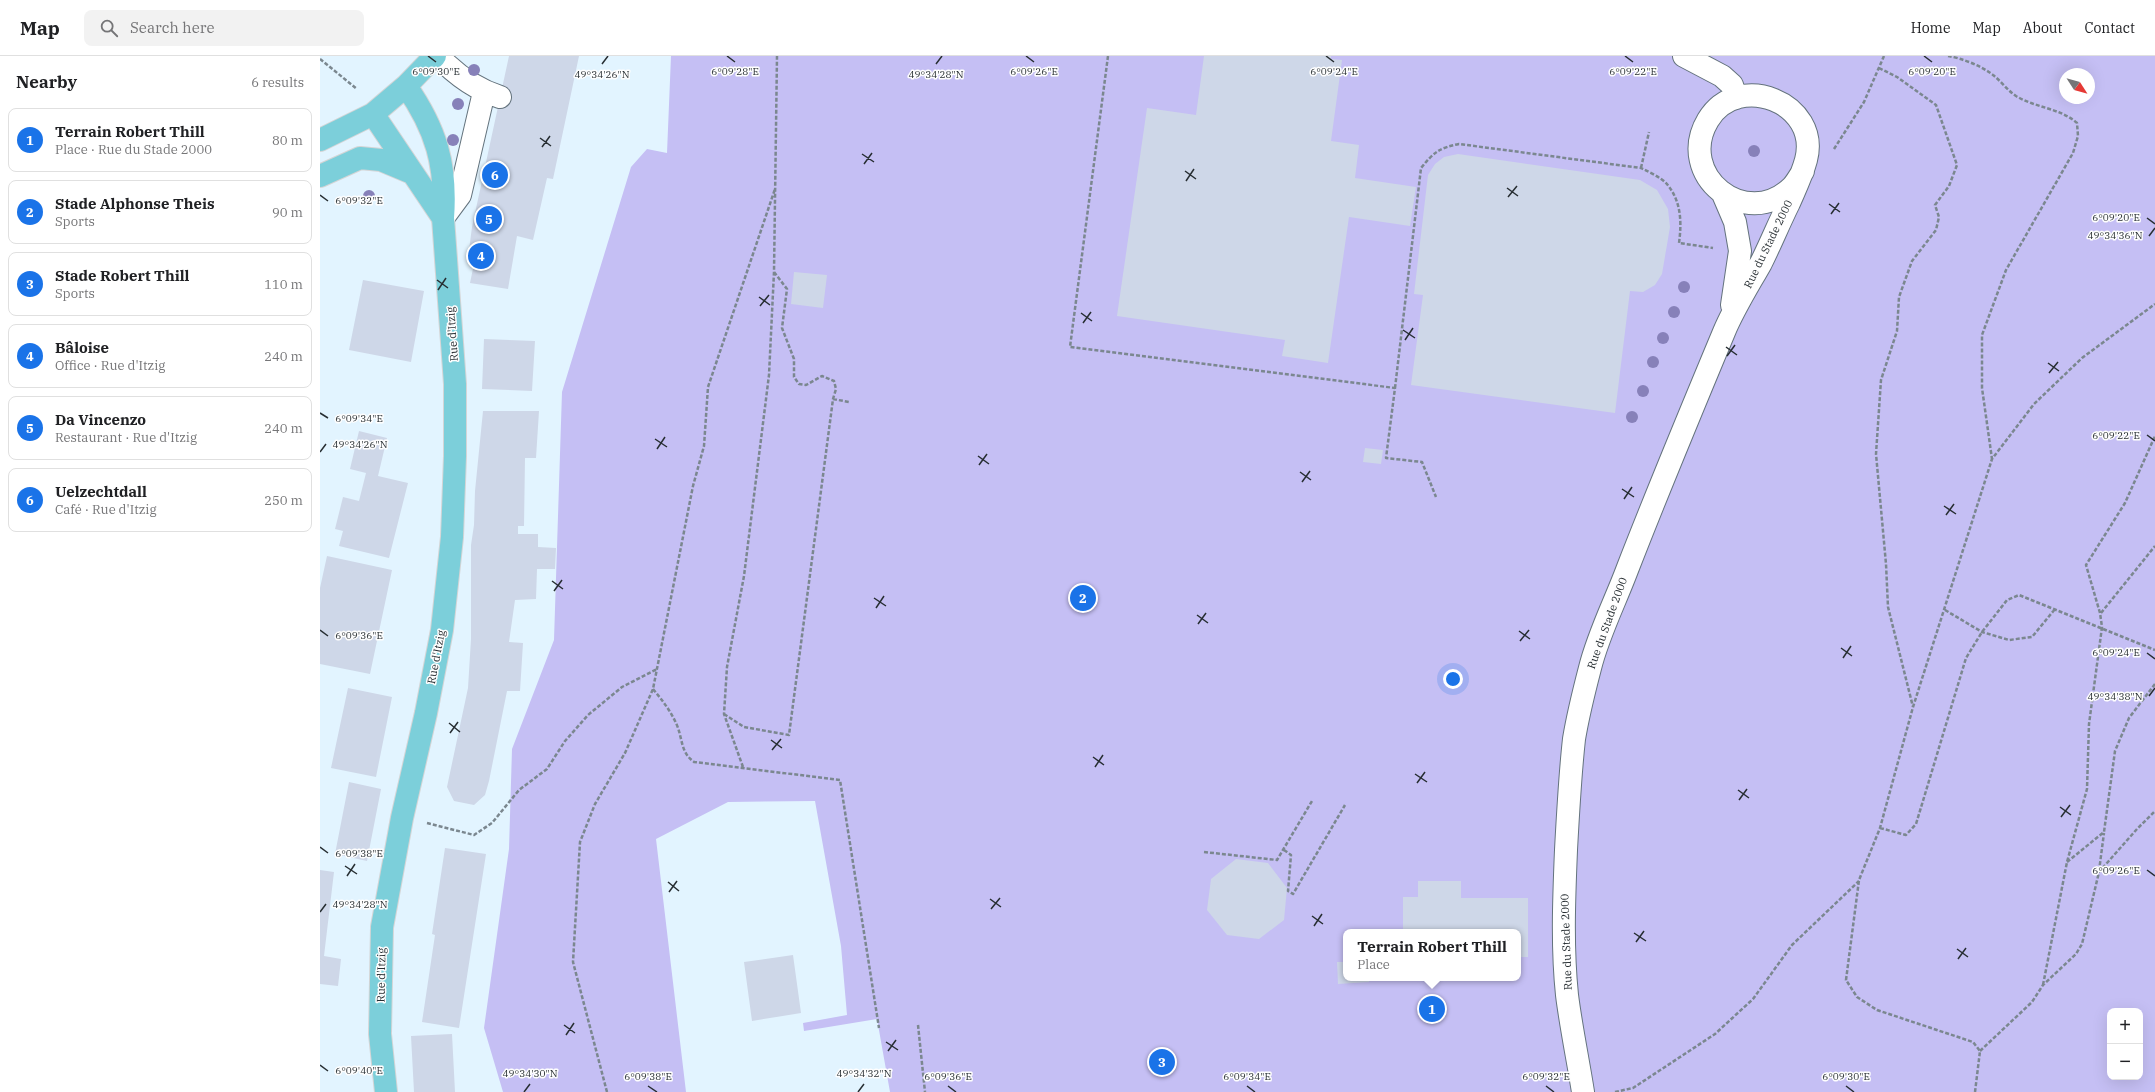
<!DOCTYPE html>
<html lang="en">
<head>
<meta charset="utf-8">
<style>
	:root { --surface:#fff; --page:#f2f2f2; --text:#202124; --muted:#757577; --line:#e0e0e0; --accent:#1a73e8 }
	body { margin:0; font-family:"IBM Plex Serif",serif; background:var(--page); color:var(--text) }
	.controls { position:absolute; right:12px; bottom:12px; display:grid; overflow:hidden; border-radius:8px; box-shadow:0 4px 16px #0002 }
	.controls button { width:36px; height:36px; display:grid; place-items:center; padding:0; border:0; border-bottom:1px solid var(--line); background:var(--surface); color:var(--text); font:20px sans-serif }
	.compass { position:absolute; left:1739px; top:12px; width:36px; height:36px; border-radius:50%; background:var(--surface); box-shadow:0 4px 16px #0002; rotate:126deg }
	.you { position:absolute; left:1133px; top:623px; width:14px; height:14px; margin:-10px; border:3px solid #fff; border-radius:50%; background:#1a73e8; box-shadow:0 0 0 6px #1a73e833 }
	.badge { display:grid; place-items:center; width:26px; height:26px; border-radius:50%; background:var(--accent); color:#fff; font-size:13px; font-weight:700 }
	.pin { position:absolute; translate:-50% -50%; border:2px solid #fff; box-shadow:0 1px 4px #0006 }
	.popup { position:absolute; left:1023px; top:873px; width:178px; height:52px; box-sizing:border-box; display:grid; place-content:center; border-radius:8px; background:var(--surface); filter:drop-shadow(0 1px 3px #0005); font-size:13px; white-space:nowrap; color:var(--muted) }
	.popup b { font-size:15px; color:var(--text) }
	.popup::after { content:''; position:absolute; left:50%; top:100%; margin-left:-8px; border:8px solid transparent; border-top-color:var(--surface) }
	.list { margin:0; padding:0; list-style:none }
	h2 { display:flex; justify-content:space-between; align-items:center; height:52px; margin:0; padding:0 16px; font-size:17px }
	h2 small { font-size:13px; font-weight:400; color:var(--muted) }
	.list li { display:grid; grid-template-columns:26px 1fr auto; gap:12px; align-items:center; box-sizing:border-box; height:64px; margin:0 8px 8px; padding:0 8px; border:1px solid var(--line); border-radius:8px }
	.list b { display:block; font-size:15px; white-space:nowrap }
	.list p { margin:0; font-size:13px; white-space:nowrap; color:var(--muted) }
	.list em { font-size:13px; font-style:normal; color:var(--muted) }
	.icon { flex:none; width:22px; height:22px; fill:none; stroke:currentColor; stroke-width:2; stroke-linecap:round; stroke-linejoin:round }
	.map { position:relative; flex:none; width:1835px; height:1036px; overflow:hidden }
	header { display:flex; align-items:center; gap:24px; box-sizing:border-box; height:56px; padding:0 20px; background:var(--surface); border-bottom:1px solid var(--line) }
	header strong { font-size:19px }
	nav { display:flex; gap:22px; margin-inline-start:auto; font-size:14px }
	.search { width:280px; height:36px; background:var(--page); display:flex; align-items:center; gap:10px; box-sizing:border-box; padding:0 14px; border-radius:8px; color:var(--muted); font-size:15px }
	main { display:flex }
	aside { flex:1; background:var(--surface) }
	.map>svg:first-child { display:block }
	.green { fill:#c5bff4; fill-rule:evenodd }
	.building { fill:#ced7e8 }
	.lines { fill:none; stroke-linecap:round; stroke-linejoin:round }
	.minor-casing { stroke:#64737d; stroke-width:24 }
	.major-casing { stroke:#d4d5d6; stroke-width:24 }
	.path { stroke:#7b878f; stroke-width:2.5; stroke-dasharray:4 2; stroke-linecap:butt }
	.minor { stroke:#fff; stroke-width:22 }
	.major { stroke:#7ccfda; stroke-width:22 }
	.tree { fill:#8781b9 }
	.ticks { fill:none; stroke:#272e32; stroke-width:1.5 }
	.labels { text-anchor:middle; stroke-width:3; stroke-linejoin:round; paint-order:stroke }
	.street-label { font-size:11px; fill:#272e32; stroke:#fefefe }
	.ticks-label { font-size:10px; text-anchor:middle; fill:#272e32; stroke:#fefefe; stroke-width:3; stroke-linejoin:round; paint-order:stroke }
</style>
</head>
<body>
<header>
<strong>Map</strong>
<div class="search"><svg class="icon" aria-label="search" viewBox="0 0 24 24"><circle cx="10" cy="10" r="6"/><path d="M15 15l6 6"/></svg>Search here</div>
<nav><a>Home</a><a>Map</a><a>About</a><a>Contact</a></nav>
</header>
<main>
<aside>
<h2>Nearby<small>6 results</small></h2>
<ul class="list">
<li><span class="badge">1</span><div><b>Terrain Robert Thill</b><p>Place · Rue du Stade 2000</p></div><em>80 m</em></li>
<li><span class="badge">2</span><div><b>Stade Alphonse Theis</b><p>Sports</p></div><em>90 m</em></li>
<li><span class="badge">3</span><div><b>Stade Robert Thill</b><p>Sports</p></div><em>110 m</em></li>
<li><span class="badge">4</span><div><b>Bâloise</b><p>Office · Rue d'Itzig</p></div><em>240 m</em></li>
<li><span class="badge">5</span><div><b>Da Vincenzo</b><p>Restaurant · Rue d'Itzig</p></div><em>240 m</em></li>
<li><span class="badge">6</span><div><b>Uelzechtdall</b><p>Café · Rue d'Itzig</p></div><em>250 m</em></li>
</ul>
</aside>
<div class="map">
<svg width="1835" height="1036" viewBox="0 0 1835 1036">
	<rect width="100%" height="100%" fill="#e2f4ff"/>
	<path class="green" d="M351 0H1835V1036H570L557 963 484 975 483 967 527 959 521 890 495 745 408 746 336 783 366 1036H183L164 972 189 793 192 693 234 584 242 336 311 111 327 93 347 97ZM1745 18H1769V42H1745ZM1026 876H1198V922H1026ZM1790 955H1820V1021H1790Z"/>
	<path class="building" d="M189 0H259L233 123 227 122 213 184 197 180 188 233 150 227 155 203 148 202 152 171Z
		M884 0H1011V3L1022 4 1011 85 1039 89 1035 122 1096 131 1090 170 1029 161 1008 307 962 300 965 284 797 260 827 52 876 59Z
		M1138 98 1320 124 1337 134 1348 153 1350 171 1342 218 1335 229 1323 236 1310 235 1295 357 1091 329 1103 239 1094 238 1108 119 1115 108 1124 101Z
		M474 216 507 219 503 252 471 248Z
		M43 224 104 235 91 306 29 294Z
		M164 283 215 285 212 335 162 333Z
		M163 355H219L216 402H205L204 470H198V478H218V491L236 492 235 513H217L216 543 195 544 189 586 203 587 200 635H187L169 725 165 739 154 749 134 745 127 731 148 632 151 583V489L154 469 155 435Z
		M39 375 67 382 58 420 88 427 69 502 19 490 23 475 15 473 23 441 39 445 46 417 30 413Z
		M1045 392 1063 394 1061 408 1043 406Z
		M7 500 72 514 50 618 0 608V532Z
		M28 632 72 641 56 721 11 712Z
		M29 726 61 733 47 805 15 798Z
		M125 792 166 798 139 972 102 966 115 879 112 878Z
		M916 803 948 807 967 832 964 864 939 883 907 879 887 854 891 823Z
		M0 814 14 816 4 900 21 903 18 930 0 928Z
		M1098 825H1141V842H1208V901H1198V876H1083V841H1098Z
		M473 899 481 957 432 965 424 906Z
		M1017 906H1026V922H1049V926L1018 928Z
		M132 978 135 1036H94L91 980Z"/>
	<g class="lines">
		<defs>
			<path id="minor" d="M118 0C136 19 155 33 180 41
				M1364 0 1402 20 1412 29 1416 42
				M1403 138 1415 166 1420 195 1412 249
				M123 162 140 139 164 36
				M1263 1036C1258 1004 1251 971 1247 939 1242 891 1244 842 1246 794 1248 757 1250 719 1254 683 1258 659 1264 635 1270 612 1278 579 1295 546 1307 514 1338 434 1371 355 1404 276 1414 252 1428 230 1441 207 1451 187 1459 167 1469 147 1475 133 1482 119 1486 104 1501 47 1418 14 1388 64 1355 119 1426 176 1472 131 1476 127 1480 120 1483 115"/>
			<path id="major" d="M53 58 123 162
				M0 84 53 58 86 30 115 0
				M0 120 40 102 61 104 92 117
				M66 1036 60 978 62 871 82 762 106 657 122 574 132 481 135 400V328L123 162C127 109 116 73 86 30"/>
		</defs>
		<use href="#minor" class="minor-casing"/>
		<use href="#major" class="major-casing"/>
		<path class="path" d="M788 0 750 291 1075 332 1066 402 1102 406 1116 441
			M1628 0C1641 2 1662 10 1673 19 1681 25 1687 34 1696 40 1716 52 1740 52 1757 67L1758 80 1753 97 1686 214 1662 279V332L1672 403
			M0 3 37 33
			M1559 12 1577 21 1616 49 1637 109 1629 130 1615 149 1619 161 1616 174 1592 205 1579 241 1577 275 1561 324 1556 398 1566 508 1568 551 1593 651
			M1514 93 1544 46 1564 0
			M1321 112 1329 76
			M1075 332 1101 112C1114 96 1119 92 1139 88L1321 112C1329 116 1340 121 1346 127 1361 144 1362 165 1359 187L1393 192
			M513 343 529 346
			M1625 554 1662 576 1689 584 1712 581 1735 553
			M1781 557 1835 490
			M333 633C342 644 350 654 356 667 363 682 360 696 374 706L520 724 559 972
			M404 658 424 671 469 679 513 343 516 333 514 325 502 320 486 329 479 328 474 321V303L462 272 467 233 454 216
			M423 711 404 658 407 611 424 520 449 319 454 216 457 0
			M107 767 154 779 172 767 199 734 227 713 245 685 268 659 302 631 337 613
			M1560 772 1586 779 1596 768 1646 602 1662 576 1687 544 1699 539 1835 594
			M964 794 971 799 968 835 973 838 1025 749
			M884 796 957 804 992 745
			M1747 806 1784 776 1795 695 1809 662 1835 628
			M1779 815 1784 777
			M1723 929 1747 806 1767 733 1769 668 1782 571 1780 557 1766 509 1805 447 1835 380
			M598 969 605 1036
			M1660 995 1712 946 1723 929 1756 898 1762 888 1779 816 1817 773 1835 755
			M287 1036 253 906 260 786 275 748 305 697 333 633 373 430 384 390 388 331 455 133
			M1295 1036 1313 1032 1395 978 1433 943 1472 889 1539 825
			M1655 1036 1660 995 1653 986 1557 954 1537 941 1526 924 1539 824 1560 772 1593 651 1672 403 1714 348 1762 302 1835 248"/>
		<use href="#minor" class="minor"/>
		<use href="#major" class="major"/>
	</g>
	<g class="tree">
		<circle cx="154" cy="14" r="6"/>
		<circle cx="138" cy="48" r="6"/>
		<circle cx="133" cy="84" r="6"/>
		<circle cx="1434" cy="95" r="6"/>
		<circle cx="49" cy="140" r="6"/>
		<circle cx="1364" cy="231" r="6"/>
		<circle cx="1354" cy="256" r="6"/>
		<circle cx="1343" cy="282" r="6"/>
		<circle cx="1333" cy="306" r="6"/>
		<circle cx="1323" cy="335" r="6"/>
		<circle cx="1312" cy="361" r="6"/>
	</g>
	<path class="ticks" d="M108 0 116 6M407 0 415 6M706 0 714 6M1006 0 1014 6M1305 0 1313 6M1604 0 1612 6M282 8 288 0M616 8 622 0M220 82 231 90M222 91 230 80M542 98 554 106M544 108 552 97M865 115 876 123M866 125 874 113M1187 132 1198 140M0 139 8 145M1188 141 1197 130M1509 148 1520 156M1511 158 1519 147M1827 162 1835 168M1829 180 1835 172M117 224 128 232M118 234 126 222M439 241 450 249M440 250 449 239M761 257 772 265M763 267 771 256M1083 274 1095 282M1085 284 1093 272M1406 291 1417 299M1407 300 1415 289M1728 307 1739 315M1729 317 1738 306M0 357 8 362M1827 379 1835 385M335 383 347 391M337 393 345 381M0 396 6 388M658 400 669 408M659 409 667 398M980 416 991 424M982 426 990 415M1302 433 1314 441M1304 443 1312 431M1624 450 1636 458M1626 459 1634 448M232 525 243 533M234 535 242 524M554 542 566 550M556 552 564 540M877 559 888 567M878 568 886 557M0 574 8 580M1199 575 1210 583M1200 585 1209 574M1521 592 1532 600M1827 597 1835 603M1523 602 1531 590M1829 640 1835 632M129 667 140 676M130 677 138 666M451 684 462 692M452 694 461 683M773 701 784 709M775 711 783 699M1095 718 1107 726M1097 727 1105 716M1418 734 1429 742M1419 744 1427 733M1740 751 1751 759M1741 761 1750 749M0 791 8 797M25 810 37 818M1827 814 1835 820M27 820 35 808M348 826 359 835M349 836 357 825M670 843 681 851M671 853 680 842M0 856 6 848M992 860 1003 868M994 870 1002 858M1314 877 1326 885M1316 886 1324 875M1637 893 1648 901M1638 903 1646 892M244 969 255 977M246 979 254 967M566 986 578 994M568 995 576 984M0 1009 8 1015M328 1030 337 1036M628 1030 636 1036M927 1030 935 1036M1226 1030 1234 1036M1526 1030 1534 1036M204 1036 210 1028M538 1036 544 1028"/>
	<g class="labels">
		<g class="street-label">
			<text transform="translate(1448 188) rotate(-64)" y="4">Rue du Stade 2000</text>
			<text transform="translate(132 278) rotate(-94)" y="4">Rue d'Itzig</text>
			<text transform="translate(1287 567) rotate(-70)" y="4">Rue du Stade 2000</text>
			<text transform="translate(116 601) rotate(-79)" y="4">Rue d'Itzig</text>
			<text transform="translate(1246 886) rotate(-92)" y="4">Rue du Stade 2000</text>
			<text transform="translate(61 919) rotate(-89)" y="4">Rue d'Itzig</text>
		</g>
	</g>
	<g class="ticks-label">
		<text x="116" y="19">6°09'30"E</text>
		<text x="415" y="19">6°09'28"E</text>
		<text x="714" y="19">6°09'26"E</text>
		<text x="1612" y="19">6°09'20"E</text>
		<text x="1014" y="19">6°09'24"E</text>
		<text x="1313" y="19">6°09'22"E</text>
		<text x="282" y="22">49°34'26"N</text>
		<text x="616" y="22">49°34'28"N</text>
		<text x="39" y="148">6°09'32"E</text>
		<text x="1796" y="165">6°09'20"E</text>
		<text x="1795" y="183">49°34'36"N</text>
		<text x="39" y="366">6°09'34"E</text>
		<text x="1796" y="383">6°09'22"E</text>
		<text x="40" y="392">49°34'26"N</text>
		<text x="39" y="583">6°09'36"E</text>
		<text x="1796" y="600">6°09'24"E</text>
		<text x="1795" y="644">49°34'38"N</text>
		<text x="39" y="801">6°09'38"E</text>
		<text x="1796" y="818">6°09'26"E</text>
		<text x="40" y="852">49°34'28"N</text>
		<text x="39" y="1018">6°09'40"E</text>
		<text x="210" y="1021">49°34'30"N</text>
		<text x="544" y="1021">49°34'32"N</text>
		<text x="328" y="1024">6°09'38"E</text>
		<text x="628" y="1024">6°09'36"E</text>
		<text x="927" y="1024">6°09'34"E</text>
		<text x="1226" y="1024">6°09'32"E</text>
		<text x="1526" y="1024">6°09'30"E</text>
	</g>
</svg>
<div class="controls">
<button>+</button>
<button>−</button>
</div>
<svg class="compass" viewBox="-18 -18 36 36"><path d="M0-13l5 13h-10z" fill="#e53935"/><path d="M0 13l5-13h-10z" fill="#757577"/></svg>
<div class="you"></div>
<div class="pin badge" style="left:1112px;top:953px">1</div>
<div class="popup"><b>Terrain Robert Thill</b>Place</div>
<div class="pin badge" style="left:763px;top:542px">2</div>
<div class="pin badge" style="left:842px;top:1006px">3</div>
<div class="pin badge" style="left:161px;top:200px">4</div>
<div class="pin badge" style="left:169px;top:163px">5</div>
<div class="pin badge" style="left:175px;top:119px">6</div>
</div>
</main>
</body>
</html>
